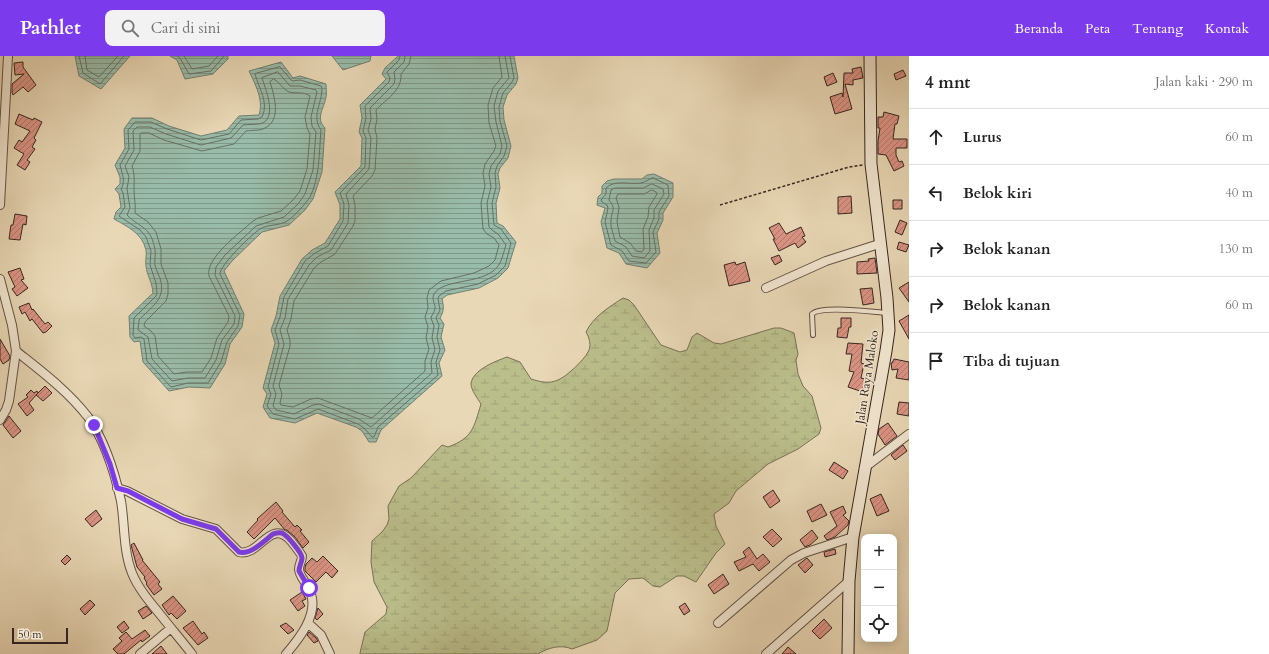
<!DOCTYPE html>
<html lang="id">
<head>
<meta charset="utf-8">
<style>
	:root { --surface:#fff; --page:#f2f2f2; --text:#222; --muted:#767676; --line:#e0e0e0; --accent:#7c3aed }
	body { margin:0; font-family:Cardo,serif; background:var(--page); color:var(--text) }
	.controls { position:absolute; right:12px; bottom:12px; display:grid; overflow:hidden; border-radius:8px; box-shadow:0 2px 10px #0003 }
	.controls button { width:36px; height:36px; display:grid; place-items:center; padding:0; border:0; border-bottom:1px solid var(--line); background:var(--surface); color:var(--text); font:20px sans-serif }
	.scale { position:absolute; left:12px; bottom:10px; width:56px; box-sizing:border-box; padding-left:4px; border:2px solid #372720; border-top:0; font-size:11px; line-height:14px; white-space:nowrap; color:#372720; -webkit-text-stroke:3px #f1e6d0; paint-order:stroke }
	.stop { position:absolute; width:12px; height:12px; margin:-9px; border:3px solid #7c3aed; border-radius:50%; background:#fff }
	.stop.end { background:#7c3aed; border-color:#fff; box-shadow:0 1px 4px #0008 }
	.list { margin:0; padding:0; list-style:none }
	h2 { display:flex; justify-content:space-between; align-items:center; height:52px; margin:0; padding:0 16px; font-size:17px }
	h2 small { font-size:13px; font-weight:400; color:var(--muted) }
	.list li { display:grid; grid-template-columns:26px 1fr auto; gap:12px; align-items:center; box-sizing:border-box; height:56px; padding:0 16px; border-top:1px solid var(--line) }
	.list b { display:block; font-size:15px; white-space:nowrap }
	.list em { font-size:13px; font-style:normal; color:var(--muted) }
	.icon { flex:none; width:22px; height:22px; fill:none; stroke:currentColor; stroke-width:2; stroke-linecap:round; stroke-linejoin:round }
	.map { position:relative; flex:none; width:909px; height:598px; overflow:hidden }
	header { display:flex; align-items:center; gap:24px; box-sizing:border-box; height:56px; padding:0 20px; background:var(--accent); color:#fff }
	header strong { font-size:19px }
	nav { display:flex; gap:22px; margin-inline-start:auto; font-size:14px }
	.search { width:280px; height:36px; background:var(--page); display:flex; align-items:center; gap:10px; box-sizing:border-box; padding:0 14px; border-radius:8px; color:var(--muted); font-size:15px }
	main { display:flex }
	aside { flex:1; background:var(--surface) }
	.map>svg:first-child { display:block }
	.wetland { fill:url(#wetland-marsh); stroke:#787256 }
	.water { fill:url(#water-rules); stroke:#728072 }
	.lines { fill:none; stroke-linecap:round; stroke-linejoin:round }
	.shore { stroke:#687164; stroke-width:1 }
	.building { fill:url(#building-hatch); stroke:#372720 }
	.lane-casing { stroke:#645346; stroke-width:6 }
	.street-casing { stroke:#645346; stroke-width:10 }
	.secondary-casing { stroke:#372720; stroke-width:13 }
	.path { stroke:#372720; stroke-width:1.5; stroke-dasharray:3 2; stroke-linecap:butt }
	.lane { stroke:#f1e6d0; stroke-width:4 }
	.street { stroke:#f1e6d0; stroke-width:8 }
	.secondary { stroke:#f1e6d0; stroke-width:11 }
	.route { stroke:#7c3aed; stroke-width:5 }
	.labels { text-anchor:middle; stroke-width:3; stroke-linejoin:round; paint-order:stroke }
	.street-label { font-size:12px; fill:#372720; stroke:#f1e6d0 }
</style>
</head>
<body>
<header>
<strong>Pathlet</strong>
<div class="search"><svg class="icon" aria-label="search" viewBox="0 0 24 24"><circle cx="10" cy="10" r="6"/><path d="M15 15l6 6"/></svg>Cari di sini</div>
<nav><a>Beranda</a><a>Peta</a><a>Tentang</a><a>Kontak</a></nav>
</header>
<main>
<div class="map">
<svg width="909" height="598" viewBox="0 0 909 598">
	<defs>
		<pattern id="wetland-marsh" width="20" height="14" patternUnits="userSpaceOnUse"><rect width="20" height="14" fill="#babe8b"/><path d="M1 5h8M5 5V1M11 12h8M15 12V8" fill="none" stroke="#a0a378"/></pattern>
		<pattern id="water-rules" width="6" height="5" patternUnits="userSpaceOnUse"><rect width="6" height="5" fill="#99bba9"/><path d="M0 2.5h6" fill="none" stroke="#7e9889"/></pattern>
		<pattern id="building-hatch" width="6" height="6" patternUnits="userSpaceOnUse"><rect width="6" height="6" fill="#dc9485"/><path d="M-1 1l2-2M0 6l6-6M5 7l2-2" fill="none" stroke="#b3796c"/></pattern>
	</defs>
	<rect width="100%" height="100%" fill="#e9d8b6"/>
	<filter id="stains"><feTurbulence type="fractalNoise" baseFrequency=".005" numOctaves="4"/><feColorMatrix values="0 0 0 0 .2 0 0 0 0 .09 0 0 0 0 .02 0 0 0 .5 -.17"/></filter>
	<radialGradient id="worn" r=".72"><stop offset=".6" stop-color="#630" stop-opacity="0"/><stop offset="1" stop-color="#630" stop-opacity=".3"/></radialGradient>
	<path class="wetland" d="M623 242 629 244 634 249 661 289 680 296 687 294 692 281 697 277 714 287 721 288 774 272H781L794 277 798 298 796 304 798 318 803 330 812 340 821 372 819 378 798 393 768 408 736 435 729 447 714 458 716 470 725 488 716 497 696 526 684 520H677L660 531 653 530 643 522 629 523 615 537 607 575 597 584 572 593C561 588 547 592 538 598H360V597L365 576 386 558 387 551 374 526 371 506 372 485 382 476 387 469 389 463 388 450 399 430 411 422 442 389 448 391C473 382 474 371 481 348 478 343 471 334 471 328 472 314 496 305 507 301L520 306 531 323C541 326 549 328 558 324 566 321 584 304 588 296 592 290 589 281 586 276 593 261 609 251 623 242Z"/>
	<path class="water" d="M75 0H130L101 33 79 20Z
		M170 0H228V3L213 18 185 23 177 4Z
		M332 0H371L370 5 343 14Z
		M398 0H514L518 22 516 28 507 39 503 51 504 64 511 90 508 102 500 112 498 118 500 132 496 147 497 167 503 170 516 186 508 212 498 222 479 232 447 239 442 243C444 251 444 255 440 262L444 268 441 281 445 294 439 307 442 320 381 374 376 386H369L362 375 356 371 317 357 295 367 270 362 263 351 267 338 263 332 275 287 271 274 276 260 280 240 302 203 312 194 325 187 340 163V149L335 136 361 110 362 82 359 76 362 62 360 49 386 23 382 18 385 12Z
		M281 6 293 22 300 20 326 28C326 32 327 37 326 41 324 53 315 62 325 72L322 116 313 143 305 154 289 169 262 176 232 205 224 215 244 258 242 271 230 288 225 308 210 332 189 331 169 335 143 306 140 285 134 286 130 281 129 260 153 237C152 225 147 220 146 210 145 205 147 199 146 194 142 177 128 171 114 163L116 156 121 151 119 138 115 133 120 128V121L115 109 125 92 124 73 132 62H152L169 70 201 80 227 74 239 60 259 59C264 44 255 28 249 15Z
		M654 118 673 127V141L663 157V164L657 177 660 197 647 212 626 208 619 197 607 192 601 166 605 152 597 149 598 141 602 137V130L607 125 614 123H642L647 119Z"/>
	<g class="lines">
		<path class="shore" d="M79 0 83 17 100 28 124 0
			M85 0 87 14 99 21 118 0
			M177 0 180 2 189 18 211 15 224 0
			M184 0 192 13 209 10 218 0
			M400 0 399 4 387 16 390 22 389 26 365 50 366 62 363 75 366 82 365 111 340 137 344 148 343 165 328 190 315 197 305 205 284 241 280 261 275 274 279 288 268 331 271 338 267 350 273 358 295 363 318 353 358 368 364 372 372 381H374L378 371 438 319 436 306 440 294 437 281 439 269 436 262 440 254 438 243 439 240 446 235 478 228 496 219 505 210 511 187 501 173 494 169 492 147 496 131 495 117 497 110 504 100 507 90 500 65 499 51 503 37 512 26 514 22 510 0
			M405 0 404 6 394 16 395 23 394 28 370 52 371 63 368 74 371 82 369 113 346 138 349 149 348 167 331 194 317 201 309 209 288 243 285 262 280 274 284 288 273 330 276 338 273 350 276 354 294 358 313 349 319 348 359 363 371 371 432 317 431 306 435 293 432 282 434 270 431 262C432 258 434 257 435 253 436 248 431 244 434 238 444 221 488 230 500 207 503 201 504 194 506 189L498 178 492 174 489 171 487 147 491 131 489 118 491 110 500 98 502 90 496 66 494 50 498 35 509 22 505 0
			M411 0 409 8 401 18C402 35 386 43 376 54L377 63 375 73 377 82 375 114 372 120 353 140 355 149V165L353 170 335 198 321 206 314 212 294 245 291 263 287 274 290 284V290L279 329 282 338 280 347 281 349 293 351 311 343 318 342 372 362 425 315V305L429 293 426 282 428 271 425 261 428 252 427 242 429 234 441 225 474 217 489 210 495 204 499 189 494 182 487 178 483 173 481 147 485 130 483 117 485 108 494 95 496 90 489 67 488 49 493 32 502 21 499 0
			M280 11 292 25 300 24 321 30 322 32C322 48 311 60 321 74 319 96 320 121 310 141 306 147 293 162 287 165 279 170 268 168 260 173 252 178 219 210 220 218L240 259 238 270 227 286 221 306 208 327H188L171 331 147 305 144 283 141 281 135 282 133 279 134 262 156 240 157 237 156 227 150 209 151 195 146 181 140 174 119 160 125 151 123 137 121 133C126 125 122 118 120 109L129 93 128 74 135 66H151L167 73 201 84 229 78 241 64 258 63 262 61C269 46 259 33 255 18Z
			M278 16 290 30H300L316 34 317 36 311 61 312 70 316 76 313 114 305 138 298 148 284 161 256 170 225 199 216 211 215 219 235 260 234 268 222 284 216 304 205 322H188L172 325 152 303 148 281 138 274 139 264C150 252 165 244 161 226 160 220 156 215 155 209 154 204 156 199 155 194 151 170 141 173 127 159L130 152 127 133 129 121 125 110 134 94 133 75 137 71H150L166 78 201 89 231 82 243 69C249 68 257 69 263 67 277 59 265 32 262 22Z
			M274 23C280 26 282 33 289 36 296 38 303 35 310 40L305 61 307 72 310 78 307 113 300 135 293 144 281 155 258 162 253 165C240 177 205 202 209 220L229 260 228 266 217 282 211 302 202 316H187L174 318 158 300 155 280 151 275 144 270 145 266 166 245 168 238V227L161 208V193L156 176 148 166 135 157C136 149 134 142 134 134 134 125 135 119 132 110L140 95V78L141 77H149L164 84 202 95 234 88 246 75C252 74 260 75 265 72 282 64 274 39 270 26Z
			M653 122 668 129 669 140 659 156V163L653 176 656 196 646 207 629 205 622 195 611 189 605 166 608 152 607 149 602 146 601 144 606 138V132C615 123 630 129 641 127 646 126 648 123 653 122Z
			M652 128 663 133 664 138 654 154V162L649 174 650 195 644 202 632 200 626 191 615 185C614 179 610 171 611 165 611 155 617 153 609 144L611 134 615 132H643Z
			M652 134 656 136 657 138 649 151 648 161 643 173 644 193 642 196 636 195 630 187 620 181 617 166 619 151 616 142 618 138H644Z"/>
	</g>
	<path class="building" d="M23 6V11L36 29 28 36 23 31 13 39 12 37V28L24 18 15 19 14 7Z
		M861 11 863 22 853 24V29L845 28 852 53 835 58 830 41 842 37 843 41 844 17H853L852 13Z
		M903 14 906 20 896 24 894 18Z
		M833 17 837 26 827 30 824 21Z
		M884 56 899 60 897 68H895L893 83H907V92H896V99L899 106 902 105 904 110 894 115 886 99 878 98V85L880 72H878V61H883Z
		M19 58 33 64 34 62 42 66 34 82 36 84 32 91 35 93 27 104 30 106 25 114 17 109 24 98 14 92 19 84 22 86 30 75 15 68Z
		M851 140 852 157 838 158V141Z
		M893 144H902V153H893Z
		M15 158 27 160 26 169 23 168 20 184 9 183 11 169H13Z
		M900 164 907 167 902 179 895 176Z
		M779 167 786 178 801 171 805 180 802 181 806 186 798 192 795 187 779 195 773 183H775L769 172Z
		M899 186 909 189 906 196 897 193Z
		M779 199 782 205 775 209 771 202Z
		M875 202 877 217 857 218V206L869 205 868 203Z
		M735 206 736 209 745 206 750 225 729 230 724 209Z
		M20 212 24 223 21 224 28 232 17 240 12 233 15 231 8 216Z
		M909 226V246L899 232Z
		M872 232 874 247 863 249 860 233Z
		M29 247 32 254 33 253 45 268 48 266 52 270 46 276 43 277 32 263 30 265 25 256 22 258 19 251Z
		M909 259V283L899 265Z
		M841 262H851V271H849L847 282 837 281 838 272H841Z
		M0 283 10 300 9 304 3 308 0 303Z
		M848 287 863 288 861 307 864 308 861 322 868 324 863 336 848 331 854 316 849 315 852 298H846Z
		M894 303 909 306V324L896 322 898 313 892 314 891 307H892Z
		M45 330 52 337 43 345 36 339Z
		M31 334 34 337 37 335 38 337 29 347 34 354 27 360 18 348 28 341 26 339Z
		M899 346 909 347V360L897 358Z
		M9 360 21 375 13 382 3 369Z
		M888 367 897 380 885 389 878 378 879 373Z
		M903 389 907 395 895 404 891 399Z
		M834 406 848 415 843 423 829 414Z
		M773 434 780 445 770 452 763 441Z
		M881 438 889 455 877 460 870 443Z
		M276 446 283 455 282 456 295 471 297 469 302 474 300 475 309 486 303 492 295 481 287 474H285L275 462 254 483 247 476 258 464 257 463Z
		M821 448 827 459 812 466 807 455Z
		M843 450 846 457 843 459 849 465 848 469 835 481 827 484 824 480 837 470 830 456Z
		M96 454 102 463 92 471 85 463Z
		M772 473 782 483 773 491 763 481Z
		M812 474 818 482 810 489 805 491 800 484Z
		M134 487 143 504H142L160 526 158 528 162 533 154 539 146 528 147 527 144 522 145 521 137 511 131 489Z
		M749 491 757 503 763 498 770 506 759 515 753 508 739 515 734 506 746 501 743 496Z
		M835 493 836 498 825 501 824 496Z
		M67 499 71 503 65 509 61 505Z
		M323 500 338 515 332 522 326 516 316 526 305 515V511L306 508 312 502 317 506Z
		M807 502 813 509 805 517 798 509Z
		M723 518 729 528 714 538 708 529Z
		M302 536 306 543 302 545 305 550 298 555 290 544Z
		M173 540 186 555 177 563 171 557 169 559 162 549Z
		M90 544 95 549 85 559 80 553Z
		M685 547 690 555 684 559 679 551Z
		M146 550 152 557 143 563 138 555Z
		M318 552 323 558 317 564 315 562Z
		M824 563 832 572 820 583 812 575Z
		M124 565 129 572 122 577 117 571Z
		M193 565 202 578 204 576 208 582 198 589 183 572Z
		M286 567 294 574 288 578 280 570Z
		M145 574 150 580 142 586 141 584 124 598H118L113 593 122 585 119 582 126 576 132 583Z
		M309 576 316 582 318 585 314 587 307 579Z
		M161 590 167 598H152Z
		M788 591 796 598H782Z"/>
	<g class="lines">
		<defs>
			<path id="lane" d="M813 279 812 258C821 249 872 256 887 257"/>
			<path id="street" d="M0 149 8 0
				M0 223 12 269 16 295 9 345 6 354 0 364
				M766 232 826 205 879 188
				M16 295C41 315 68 335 88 361 104 383 115 418 121 445 125 469 123 494 132 517 138 532 149 545 159 557 170 571 181 584 192 598
				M864 412 909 378
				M117 432 127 435 182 463 216 473 239 496C260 501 270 461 291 485 295 490 299 495 302 500 302 505 299 508 299 513 299 521 309 529 311 538 318 559 299 583 286 598
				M308 567 321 579 330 598
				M718 567 791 504 804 497 853 481
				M140 598 171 572
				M766 598 849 525"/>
			<path id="secondary" d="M848 598 849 525 853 481 886 295 889 274 887 242 871 108 870 0"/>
		</defs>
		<use href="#lane" class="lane-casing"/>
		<use href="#street" class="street-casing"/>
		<use href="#secondary" class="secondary-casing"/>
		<path class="path" d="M720 149 849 111 863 109"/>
		<use href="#lane" class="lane"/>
		<use href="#street" class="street"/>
		<use href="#secondary" class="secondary"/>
	</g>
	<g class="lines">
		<path class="route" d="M94 369 110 408 117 432 128 435 182 463 216 473 239 496C251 499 264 485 273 478 276 477 278 476 282 477 287 479 302 497 302 502 302 506 299 510 299 515L309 532"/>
	</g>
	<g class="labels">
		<g class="street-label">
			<text transform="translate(867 321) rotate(-81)" y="4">Jalan Raya Maloko</text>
		</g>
	</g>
	<rect width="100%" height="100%" filter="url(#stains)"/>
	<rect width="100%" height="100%" fill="url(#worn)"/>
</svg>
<div class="controls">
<button>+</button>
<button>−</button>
<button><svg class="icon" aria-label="locate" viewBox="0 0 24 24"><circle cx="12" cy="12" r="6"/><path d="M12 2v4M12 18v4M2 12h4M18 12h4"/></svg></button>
</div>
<div class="scale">50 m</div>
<div class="stop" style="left:309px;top:532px"></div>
<div class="stop end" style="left:94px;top:369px"></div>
</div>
<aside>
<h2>4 mnt<small>Jalan kaki · 290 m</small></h2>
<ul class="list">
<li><svg class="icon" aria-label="ahead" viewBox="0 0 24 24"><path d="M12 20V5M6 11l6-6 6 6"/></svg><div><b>Lurus</b></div><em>60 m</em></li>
<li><svg class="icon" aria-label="left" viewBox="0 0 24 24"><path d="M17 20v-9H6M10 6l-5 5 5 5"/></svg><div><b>Belok kiri</b></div><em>40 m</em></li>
<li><svg class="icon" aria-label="right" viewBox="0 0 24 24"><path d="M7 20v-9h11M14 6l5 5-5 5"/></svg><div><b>Belok kanan</b></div><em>130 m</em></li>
<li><svg class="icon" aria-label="right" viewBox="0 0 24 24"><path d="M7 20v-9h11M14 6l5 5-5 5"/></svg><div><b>Belok kanan</b></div><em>60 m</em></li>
<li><svg class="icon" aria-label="arrive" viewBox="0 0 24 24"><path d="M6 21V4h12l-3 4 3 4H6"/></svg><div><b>Tiba di tujuan</b></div></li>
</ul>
</aside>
</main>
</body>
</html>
